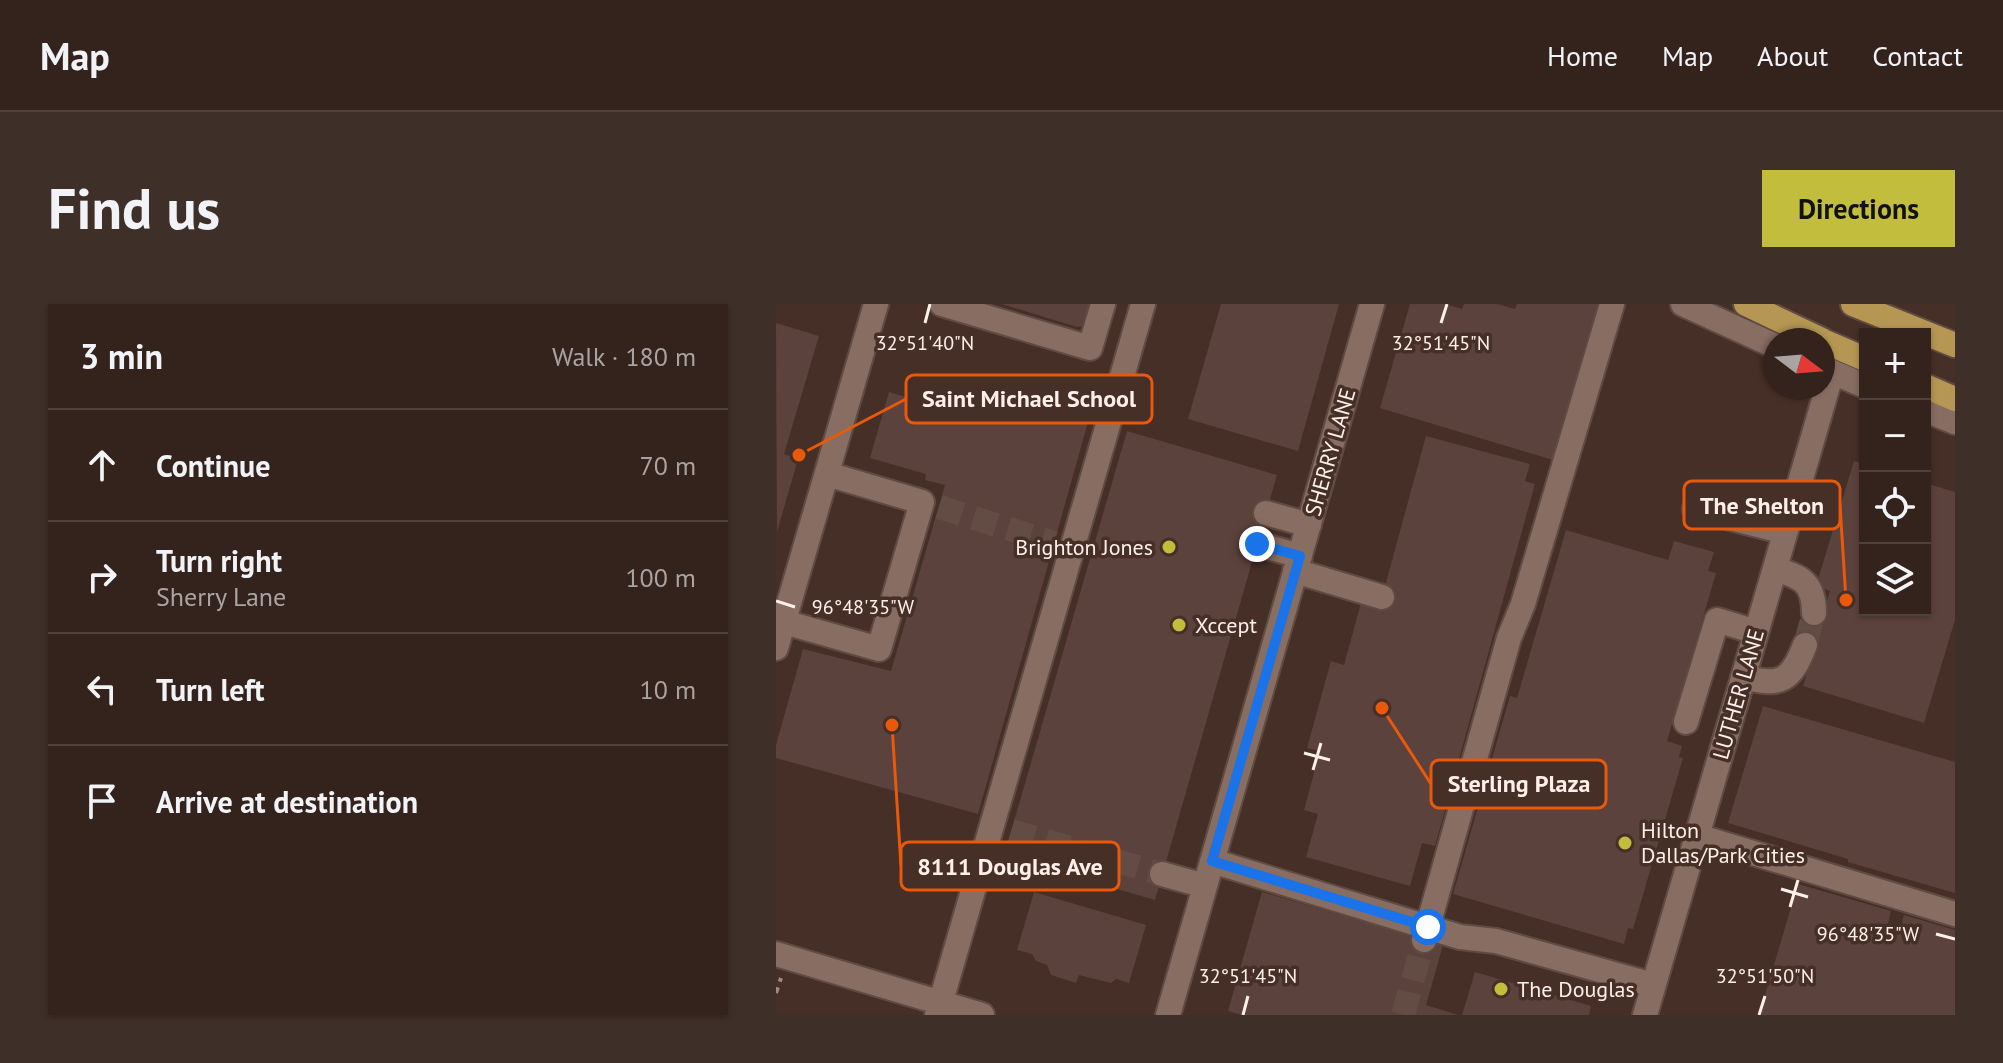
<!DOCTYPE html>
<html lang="en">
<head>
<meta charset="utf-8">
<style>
	:root { --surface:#34231c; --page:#3f2f29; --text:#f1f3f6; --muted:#a9a4a3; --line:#4e403b; --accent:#c3bd3e }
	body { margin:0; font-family:"PT Sans",sans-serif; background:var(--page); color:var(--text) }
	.controls { position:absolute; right:24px; top:24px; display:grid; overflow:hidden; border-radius:0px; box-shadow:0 2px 6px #0004 }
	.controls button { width:72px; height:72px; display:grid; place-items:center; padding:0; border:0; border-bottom:2px solid var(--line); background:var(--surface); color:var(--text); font:40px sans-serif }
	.compass { position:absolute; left:987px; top:24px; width:72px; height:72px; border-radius:50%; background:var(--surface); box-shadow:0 2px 6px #0004; rotate:106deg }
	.stop { position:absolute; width:24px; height:24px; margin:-18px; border:6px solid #1a73e8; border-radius:50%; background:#fff }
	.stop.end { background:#1a73e8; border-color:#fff; box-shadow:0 2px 8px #0008 }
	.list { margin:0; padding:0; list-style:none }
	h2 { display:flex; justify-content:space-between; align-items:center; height:104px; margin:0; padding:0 32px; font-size:34px }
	h2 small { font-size:26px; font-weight:400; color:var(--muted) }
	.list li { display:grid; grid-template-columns:52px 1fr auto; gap:24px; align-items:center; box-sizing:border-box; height:112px; padding:0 32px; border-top:2px solid var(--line) }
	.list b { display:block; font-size:30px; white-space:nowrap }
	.list p { margin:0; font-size:26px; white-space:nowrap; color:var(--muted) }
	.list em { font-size:26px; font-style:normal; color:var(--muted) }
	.icon { flex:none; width:44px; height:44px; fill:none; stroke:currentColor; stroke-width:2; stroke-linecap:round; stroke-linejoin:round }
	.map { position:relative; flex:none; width:1179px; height:711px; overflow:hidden; border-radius:0px }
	header { display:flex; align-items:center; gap:48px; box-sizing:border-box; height:112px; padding:0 40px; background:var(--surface); border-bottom:2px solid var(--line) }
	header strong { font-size:38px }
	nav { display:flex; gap:44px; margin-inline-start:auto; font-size:28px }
	.intro { display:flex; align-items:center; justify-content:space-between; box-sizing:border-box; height:192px; padding:0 48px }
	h1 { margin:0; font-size:56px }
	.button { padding:20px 36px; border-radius:0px; background:var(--accent); color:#111; font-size:28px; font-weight:700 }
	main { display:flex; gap:48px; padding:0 48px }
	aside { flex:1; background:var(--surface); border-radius:0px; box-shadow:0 2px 6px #0004 }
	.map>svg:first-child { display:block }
	.building { fill:#5c423d }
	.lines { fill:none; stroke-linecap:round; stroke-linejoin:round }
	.minor-tunnel { stroke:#624c43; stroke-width:24; stroke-dasharray:24 12; stroke-linecap:butt }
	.minor-casing { stroke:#5f4b43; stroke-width:28 }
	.highway-casing { stroke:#5f4b43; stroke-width:28 }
	.path { stroke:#9f8b84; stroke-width:4; stroke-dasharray:6 6; stroke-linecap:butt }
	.minor { stroke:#876d62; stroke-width:24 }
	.highway { stroke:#b59753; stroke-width:24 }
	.route { stroke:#1a73e8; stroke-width:10 }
	.ticks { fill:none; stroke:#ffefe9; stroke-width:3 }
	.poi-dot { fill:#c3bd3e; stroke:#462f26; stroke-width:3 }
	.labels { text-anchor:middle; stroke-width:7; stroke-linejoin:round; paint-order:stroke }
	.street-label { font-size:22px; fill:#ffefe9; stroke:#462f26 }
	.poi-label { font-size:22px; fill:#ffefe9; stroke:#462f26; text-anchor:start }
	.ticks-label { font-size:20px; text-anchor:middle; fill:#ffefe9; stroke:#462f26; stroke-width:7; stroke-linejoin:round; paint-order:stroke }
	.leader { fill:none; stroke:#e8590c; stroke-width:3 }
	.callout-dot { fill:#e8590c; stroke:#462f26; stroke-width:3 }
	.callout { fill:#462f26; stroke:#e8590c; stroke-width:3 }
	.callout-label { font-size:24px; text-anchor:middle; font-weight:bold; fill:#ffefe9 }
</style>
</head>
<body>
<header>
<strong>Map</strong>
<nav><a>Home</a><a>Map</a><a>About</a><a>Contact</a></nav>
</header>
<div class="intro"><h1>Find us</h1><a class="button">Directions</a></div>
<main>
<aside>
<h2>3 min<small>Walk · 180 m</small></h2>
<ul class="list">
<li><svg class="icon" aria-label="ahead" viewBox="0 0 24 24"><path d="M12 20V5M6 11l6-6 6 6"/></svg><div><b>Continue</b></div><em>70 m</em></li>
<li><svg class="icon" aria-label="right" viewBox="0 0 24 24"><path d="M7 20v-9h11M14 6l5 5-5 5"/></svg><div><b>Turn right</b><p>Sherry Lane</p></div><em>100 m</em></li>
<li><svg class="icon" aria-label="left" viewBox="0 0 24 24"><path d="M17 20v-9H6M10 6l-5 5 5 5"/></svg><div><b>Turn left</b></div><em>10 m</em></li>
<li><svg class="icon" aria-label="arrive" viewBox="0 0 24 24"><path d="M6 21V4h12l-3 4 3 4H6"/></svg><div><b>Arrive at destination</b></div></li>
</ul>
</aside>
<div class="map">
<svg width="1179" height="711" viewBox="0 0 1179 711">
	<rect width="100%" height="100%" fill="#462f26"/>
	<path class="building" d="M226 0H316L310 21 301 23Z
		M445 0H563L522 147 412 115Z
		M634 0H669L686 5 688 0H721L739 5 741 0H819L826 2 780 157 604 104Z
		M0 19 43 32 8 150 22 155 1 228Z
		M167 77 199 86 201 78 314 111 202 510 0 454V441L27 345 115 367 169 181 149 176 150 170 94 154 113 88 159 102Z
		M351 127 501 171 379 596 228 552Z
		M650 132 754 160 749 177 759 180 659 542 646 539 634 582 530 553 542 510 528 506 544 447 531 444 555 357 568 361 585 299 603 304Z
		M1078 157 1089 160V306H1149V179L1179 188V316L1148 419 1027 382 1039 344 1019 338 1029 306 1047 311 1054 287 1040 282Z
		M790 226 892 256 898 237 938 248 932 267 940 269 891 437 906 442 903 453 907 454 857 625 852 624 848 640 677 590 734 392 741 394Z
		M987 402 1179 458V589L1072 558V555L952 519Z
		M1022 580 1115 607 1110 627 1122 631 1128 611 1179 626V711H983Z
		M258 588 370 621 353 679 340 675 335 679 303 671 300 679 275 671 271 661 260 657 256 650 241 646Z
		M486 588 667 641 650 701 682 711H466L452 707Z
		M699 668 815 702 813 711H686Z"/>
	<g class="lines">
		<path class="minor-tunnel" d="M163 203 278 239
			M1029 341 1038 309
			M235 527 386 570
			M627 711 648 636"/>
		<defs>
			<path id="minor" d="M166 0 314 44 327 0
				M907 0 999 42
				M1047 64 1089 82
				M1149 106 1179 118
				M919 205 1009 228
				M490 209 533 221
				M481 240 524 252
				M999 265C1025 273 1038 278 1038 309
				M519 267 606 293
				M8 318 103 345 146 198 51 170
				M0 344 100 0
				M967 373C1005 383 1015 377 1029 341
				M910 418 941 316 980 328
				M921 532 1179 610
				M436 557 684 633 720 637 877 681
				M386 570 429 582
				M648 636 733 334 747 300 836 0
				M0 650 206 711
				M161 711 367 0
				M392 711 596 0
				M869 711 1056 68"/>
			<path id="highway" d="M970 0 1046 36
				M1077 0 1179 41
				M1047 37 1089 55
				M1149 82 1179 95"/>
		</defs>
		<use href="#minor" class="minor-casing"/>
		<use href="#highway" class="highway-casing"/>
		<path class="path" d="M0 689 5 674"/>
		<use href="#minor" class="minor"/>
		<use href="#highway" class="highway"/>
	</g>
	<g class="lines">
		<path class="route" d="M481 240 524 252 436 557 652 623"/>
	</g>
	<path class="ticks" d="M149 19 154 0M665 19 671 0M0 297 19 303M528 449 554 456M537 466 545 439M1005 585 1032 593M1014 603 1022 576M1160 630 1179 635M467 711 472 692M983 711 989 692"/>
	<g class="poi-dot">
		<circle cx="393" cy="243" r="8"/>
		<circle cx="403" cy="321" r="8"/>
		<circle cx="849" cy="539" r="8"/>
		<circle cx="725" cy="685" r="8"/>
	</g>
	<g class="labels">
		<g class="street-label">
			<text transform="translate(554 148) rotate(-74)" y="8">SHERRY LANE</text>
			<text transform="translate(962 390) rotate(-74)" y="8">LUTHER LANE</text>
		</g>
		<g class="poi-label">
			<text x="377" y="251" text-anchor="end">Brighton Jones</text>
			<text x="419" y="329">Xccept</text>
			<text x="865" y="534">Hilton<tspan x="865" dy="25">Dallas/Park Cities</tspan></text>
			<text x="741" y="693">The Douglas</text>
		</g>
	</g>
	<g class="ticks-label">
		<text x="149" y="46">32°51'40"N</text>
		<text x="665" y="46">32°51'45"N</text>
		<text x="87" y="310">96°48'35"W</text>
		<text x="1092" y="637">96°48'35"W</text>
		<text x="989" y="679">32°51'50"N</text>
		<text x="472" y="679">32°51'45"N</text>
	</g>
	<path class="leader" d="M23 151L130 95M1070 296L1064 201M606 404L655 480M116 421L125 562"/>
	<g class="callout-dot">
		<circle cx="23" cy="151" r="8"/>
		<circle cx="1070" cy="296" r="8"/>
		<circle cx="606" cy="404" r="8"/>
		<circle cx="116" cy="421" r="8"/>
	</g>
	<g class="callout">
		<rect x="130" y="71" width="246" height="48" rx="8"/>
		<rect x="908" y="177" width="156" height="48" rx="8"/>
		<rect x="655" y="456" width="175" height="48" rx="8"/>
		<rect x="125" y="538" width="218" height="48" rx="8"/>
	</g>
	<g class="callout-label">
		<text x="253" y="103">Saint Michael School</text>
		<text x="986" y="210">The Shelton</text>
		<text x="743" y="488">Sterling Plaza</text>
		<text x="234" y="571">8111 Douglas Ave</text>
	</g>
</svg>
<div class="controls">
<button>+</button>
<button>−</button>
<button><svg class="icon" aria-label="locate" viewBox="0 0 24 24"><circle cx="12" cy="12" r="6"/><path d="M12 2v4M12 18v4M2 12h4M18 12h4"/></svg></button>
<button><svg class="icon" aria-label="layers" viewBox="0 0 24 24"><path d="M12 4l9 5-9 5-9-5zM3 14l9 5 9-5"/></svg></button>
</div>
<svg class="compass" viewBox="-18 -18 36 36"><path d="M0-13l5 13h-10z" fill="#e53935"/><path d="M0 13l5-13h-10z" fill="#a9a4a3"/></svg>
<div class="stop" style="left:652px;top:623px"></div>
<div class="stop end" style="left:481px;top:240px"></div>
</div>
</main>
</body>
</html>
